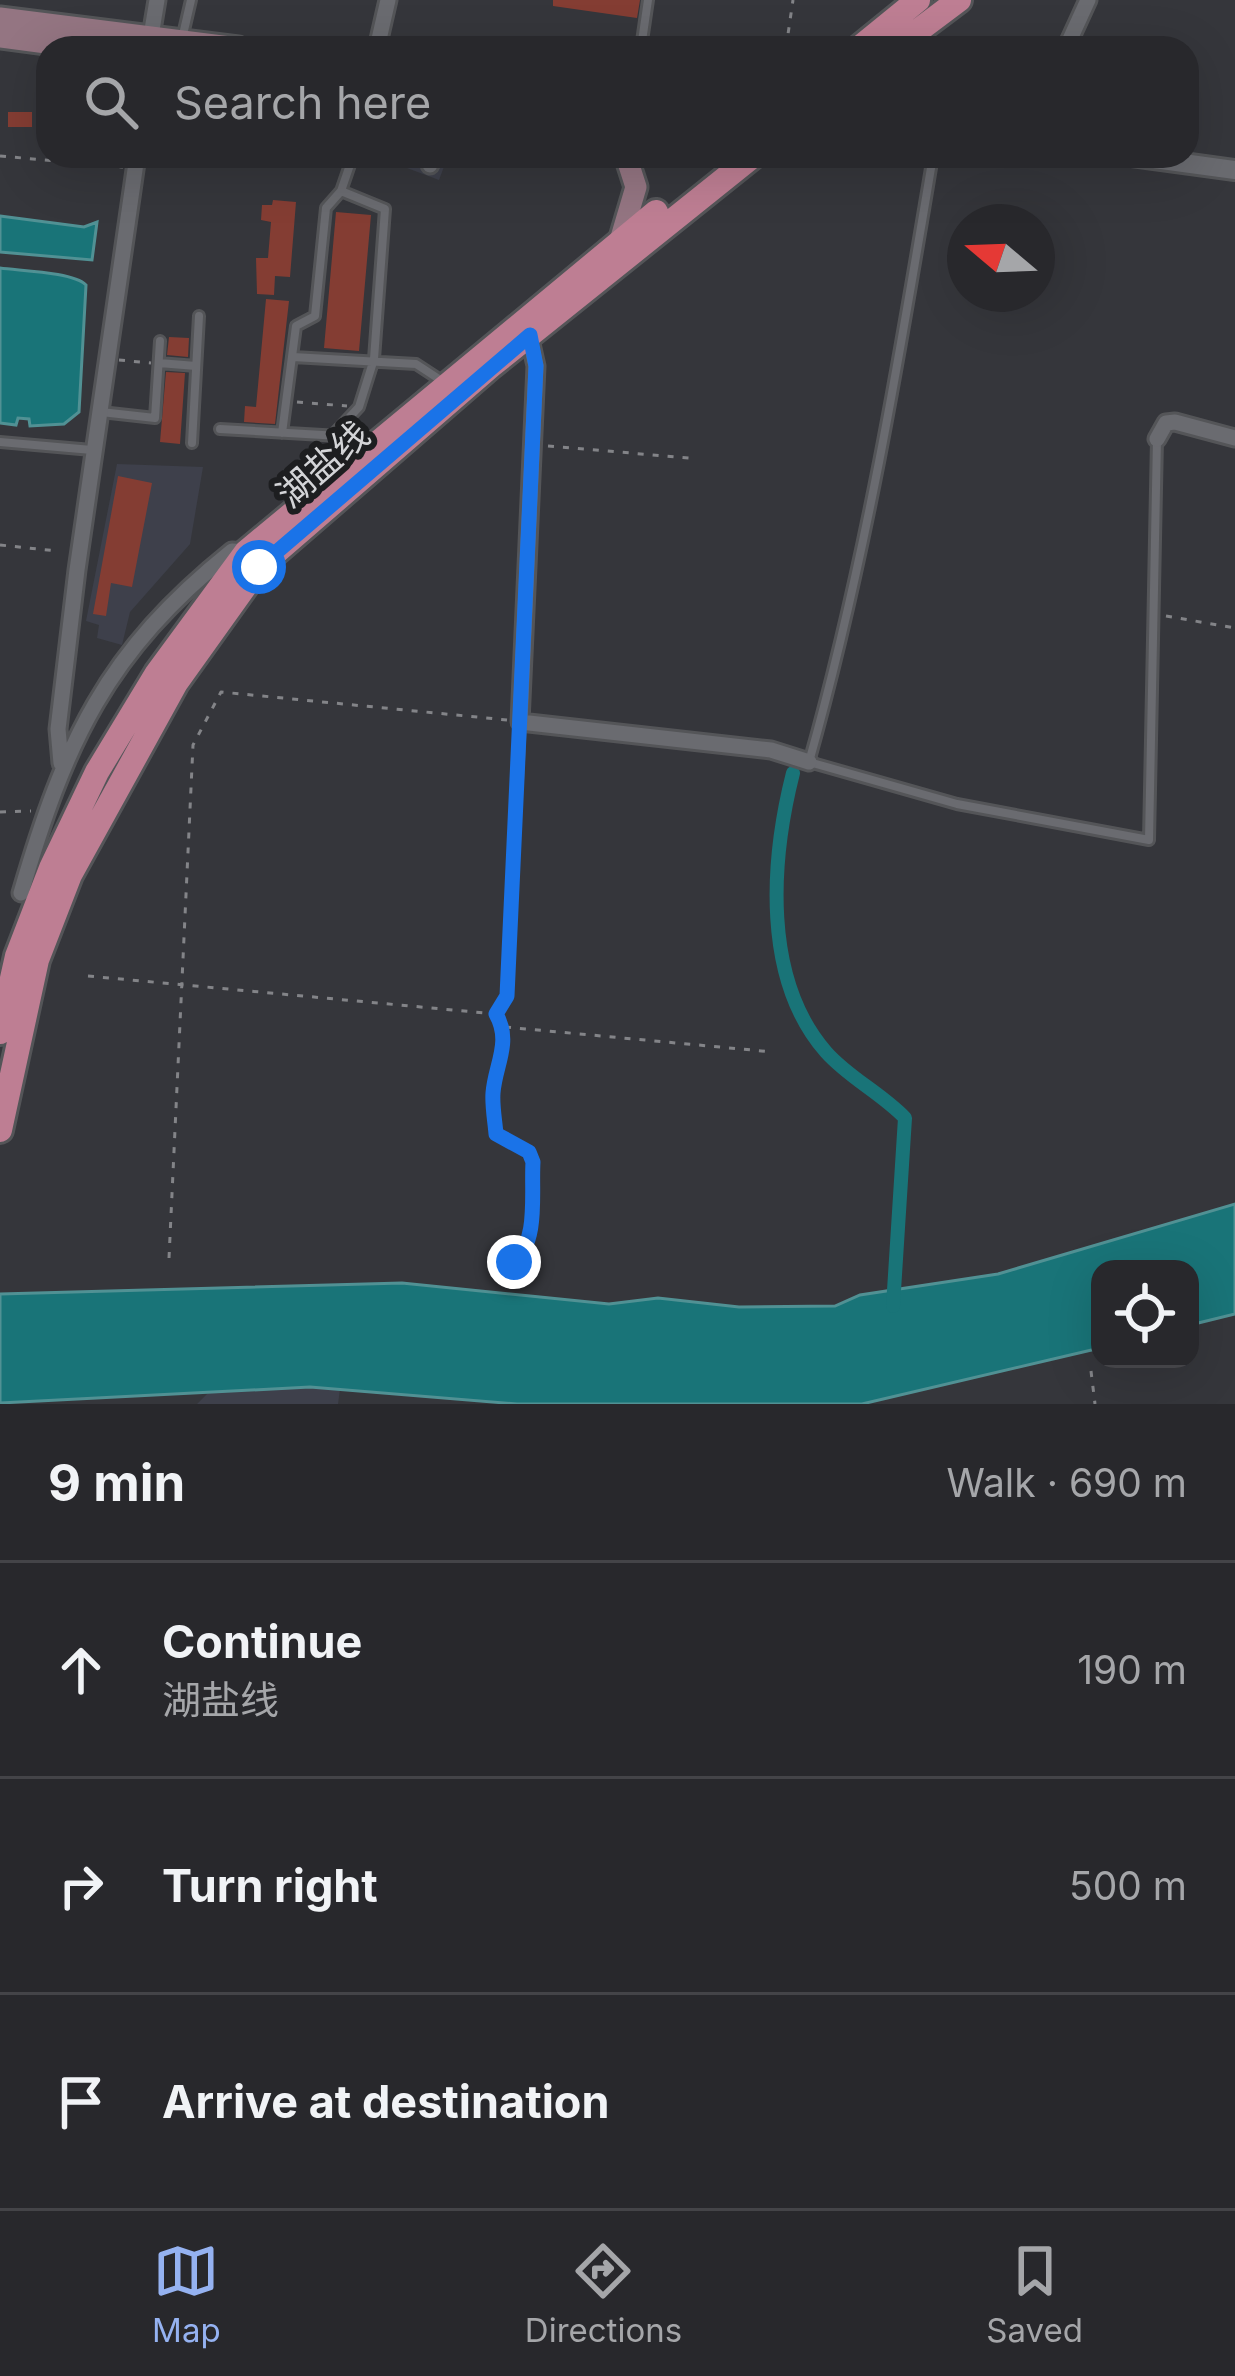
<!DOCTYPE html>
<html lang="en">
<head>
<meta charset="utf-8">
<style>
	:root { --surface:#28282c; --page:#343438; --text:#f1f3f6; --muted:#a5a6a9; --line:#444448; --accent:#95b2f1 }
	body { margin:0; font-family:Inter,"Noto Sans SC",sans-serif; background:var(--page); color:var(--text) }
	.controls { position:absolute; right:36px; bottom:36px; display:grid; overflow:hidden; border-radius:24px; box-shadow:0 12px 48px #0002 }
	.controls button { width:108px; height:108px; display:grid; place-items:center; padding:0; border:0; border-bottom:3px solid var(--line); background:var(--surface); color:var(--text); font:60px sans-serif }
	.compass { position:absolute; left:947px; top:204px; width:108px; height:108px; border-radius:50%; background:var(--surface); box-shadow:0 12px 48px #0002; rotate:289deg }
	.stop { position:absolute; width:36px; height:36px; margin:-27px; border:9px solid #1a73e8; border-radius:50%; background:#fff }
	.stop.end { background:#1a73e8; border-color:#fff; box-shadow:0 3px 12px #0008 }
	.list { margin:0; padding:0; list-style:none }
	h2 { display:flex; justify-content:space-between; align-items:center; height:156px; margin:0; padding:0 48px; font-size:51px }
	h2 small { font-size:39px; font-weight:400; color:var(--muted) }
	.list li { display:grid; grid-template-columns:78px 1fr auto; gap:36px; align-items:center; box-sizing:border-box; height:216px; padding:0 48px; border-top:3px solid var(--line) }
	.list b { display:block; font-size:45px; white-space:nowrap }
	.list p { margin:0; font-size:39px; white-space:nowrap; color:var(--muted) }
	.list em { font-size:39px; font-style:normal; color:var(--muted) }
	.icon { flex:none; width:66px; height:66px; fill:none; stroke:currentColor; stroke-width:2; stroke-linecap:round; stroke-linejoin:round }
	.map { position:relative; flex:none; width:1235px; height:1404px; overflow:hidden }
	.search { position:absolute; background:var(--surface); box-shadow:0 12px 48px #0002; left:36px; right:36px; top:36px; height:132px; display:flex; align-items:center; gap:30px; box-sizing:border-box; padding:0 42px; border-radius:36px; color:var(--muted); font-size:45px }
	.sheet { height:804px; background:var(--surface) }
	nav { display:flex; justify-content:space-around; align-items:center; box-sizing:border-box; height:168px; border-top:3px solid var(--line); background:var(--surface); font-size:33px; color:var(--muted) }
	nav a { display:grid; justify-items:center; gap:6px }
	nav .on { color:var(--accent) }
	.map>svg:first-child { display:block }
	.built { fill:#3e404b }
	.water { fill:#197478; stroke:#519194; stroke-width:3 }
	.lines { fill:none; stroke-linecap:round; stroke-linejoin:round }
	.canal { stroke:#197478; stroke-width:14 }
	.building { fill:#843d33 }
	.service-casing { stroke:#545558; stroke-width:14 }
	.minor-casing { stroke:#545558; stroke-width:21 }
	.tertiary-casing { stroke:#545558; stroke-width:24 }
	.secondary-casing { stroke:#545558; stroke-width:27 }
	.primary-casing { stroke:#545558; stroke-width:30 }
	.path { stroke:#838488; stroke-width:3; stroke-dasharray:6 9; stroke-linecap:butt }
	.service { stroke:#6a6b70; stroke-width:8 }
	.minor { stroke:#6a6b70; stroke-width:15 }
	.tertiary { stroke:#6a6b70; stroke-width:18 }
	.secondary { stroke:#947582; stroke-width:21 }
	.primary { stroke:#be7e93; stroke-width:24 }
	.route { stroke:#1a73e8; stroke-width:15 }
	.labels { text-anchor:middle; stroke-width:12; stroke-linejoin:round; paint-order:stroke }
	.street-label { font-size:36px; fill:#d3d4d7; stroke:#1d1e20 }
</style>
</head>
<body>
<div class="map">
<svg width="1235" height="1404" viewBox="0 0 1235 1404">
	<rect width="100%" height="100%" fill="#35363b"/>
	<path class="built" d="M375 156H448L439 180Z
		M117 464 203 467 190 544 130 612 122 645 97 638 99 625 86 621Z
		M310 1387 340 1389 338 1404H197L210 1391Z"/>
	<path class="water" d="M0 216 84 227 97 222 92 260 0 252Z
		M0 268C21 271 73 272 86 285L79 412 64 424 30 426 29 419 18 418 16 425 0 423Z
		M1235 1204V1314L1190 1325V1269H1100V1348L862 1404H517L310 1387 0 1403V1294L402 1283 609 1304 658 1298 739 1307 835 1306 860 1295 998 1274Z"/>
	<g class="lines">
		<path class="canal" d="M793 773C771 860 762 979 826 1052 849 1078 881 1093 905 1118L893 1306"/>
	</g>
	<path class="building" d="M553 0H640L637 18 553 6Z
		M8 112H32V127H8Z
		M216 156H260L259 168 215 163Z
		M273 200 296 202 290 277 275 276 274 295 257 294 256 258H268L271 222 261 220 262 205H272Z
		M336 212 371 215 359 351 324 348Z
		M266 299 289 301 275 424 244 422 245 406 256 407Z
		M169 337 189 338 188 357 167 355Z
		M166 372 185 373 180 444 160 442Z
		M118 476 152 483 132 587 111 583 106 616 93 614Z"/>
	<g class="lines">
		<defs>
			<path id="service" d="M182 39 191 0
				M641 48 648 0
				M933 156C899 360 865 563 809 762L957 804 1149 840 1157 439
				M293 357 416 364 442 381
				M159 363 196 366
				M101 412 155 418 160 341
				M220 429 374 438
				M282 433 296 326 315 316 326 208 341 191 353 156
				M332 436 359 407 374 359 385 209 341 191
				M0 442 92 450
				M192 443 199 316
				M517 781 520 723"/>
			<path id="minor" d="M149 48 157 0
				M377 48 388 0
				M1066 48 1088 0
				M430 165 433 156
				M529 335 536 366 520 722 771 750 809 762
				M1157 439 1166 423 1175 422 1235 438
				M61 763 58 729 77 570 137 156
				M21 893C65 742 106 652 232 551L246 552"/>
			<path id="tertiary" d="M1132 156 1235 170"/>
			<path id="secondary" d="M0 18 238 48
				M0 37 84 48
				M620 241 636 187 626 156"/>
			<path id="primary" d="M859 48 918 0
				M895 48 959 0
				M0 1032 17 956 51 868 97 772 157 673 246 552 656 212
				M0 1130 37 960 70 875 176 683 259 567 491 366 753 156"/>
		</defs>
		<use href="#service" class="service-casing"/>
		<use href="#minor" class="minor-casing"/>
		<use href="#tertiary" class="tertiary-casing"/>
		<use href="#secondary" class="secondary-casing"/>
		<use href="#primary" class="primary-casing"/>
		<path class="path" d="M786 48 793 0
			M0 156 123 167
			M119 360 151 363
			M297 402 347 406
			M548 446 689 458
			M0 545 57 551
			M1166 616 1235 628
			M0 812 31 811
			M88 976 496 1014 507 996 516 789
			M497 1016C513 1043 495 1066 493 1093 492 1106 495 1121 496 1134L529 1152 533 1162C531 1193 539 1241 514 1262
			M505 1027 773 1052
			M169 1258 193 745 221 692 507 720
			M1091 1371 1095 1404"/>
		<use href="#service" class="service"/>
		<use href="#minor" class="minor"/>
		<use href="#tertiary" class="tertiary"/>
		<use href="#secondary" class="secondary"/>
		<use href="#primary" class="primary"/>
	</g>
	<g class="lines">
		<path class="route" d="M259 567 530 335 536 366 507 996 496 1014C512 1042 495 1065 493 1093 492 1106 495 1121 496 1134L529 1152 533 1162C531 1193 539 1241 514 1262"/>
	</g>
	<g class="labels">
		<g class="street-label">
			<text transform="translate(323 464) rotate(-41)" y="13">湖盐线</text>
		</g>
	</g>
</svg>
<div class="controls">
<button><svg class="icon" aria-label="locate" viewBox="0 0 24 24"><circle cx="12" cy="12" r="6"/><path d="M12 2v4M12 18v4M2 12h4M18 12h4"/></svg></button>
</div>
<svg class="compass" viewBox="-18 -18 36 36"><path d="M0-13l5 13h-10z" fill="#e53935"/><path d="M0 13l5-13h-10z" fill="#a5a6a9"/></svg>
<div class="stop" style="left:259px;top:567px"></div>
<div class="stop end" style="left:514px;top:1262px"></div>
<div class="search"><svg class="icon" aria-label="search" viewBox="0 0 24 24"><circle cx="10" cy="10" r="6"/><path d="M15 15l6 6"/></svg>Search here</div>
</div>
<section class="sheet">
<h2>9 min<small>Walk · 690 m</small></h2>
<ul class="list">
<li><svg class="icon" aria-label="ahead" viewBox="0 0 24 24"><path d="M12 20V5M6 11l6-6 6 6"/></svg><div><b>Continue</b><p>湖盐线</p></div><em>190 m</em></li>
<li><svg class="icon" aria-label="right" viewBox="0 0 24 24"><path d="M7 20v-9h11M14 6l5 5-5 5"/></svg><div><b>Turn right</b></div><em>500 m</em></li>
<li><svg class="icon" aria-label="arrive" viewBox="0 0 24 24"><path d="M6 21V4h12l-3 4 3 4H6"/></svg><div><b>Arrive at destination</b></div></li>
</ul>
</section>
<nav>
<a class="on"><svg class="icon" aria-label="map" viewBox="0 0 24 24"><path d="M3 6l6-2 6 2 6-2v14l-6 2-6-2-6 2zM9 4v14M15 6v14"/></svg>Map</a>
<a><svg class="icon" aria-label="directions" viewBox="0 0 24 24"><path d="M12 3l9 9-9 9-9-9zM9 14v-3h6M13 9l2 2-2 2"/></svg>Directions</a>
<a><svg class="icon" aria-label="saved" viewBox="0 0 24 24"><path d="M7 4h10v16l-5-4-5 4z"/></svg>Saved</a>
</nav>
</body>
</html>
